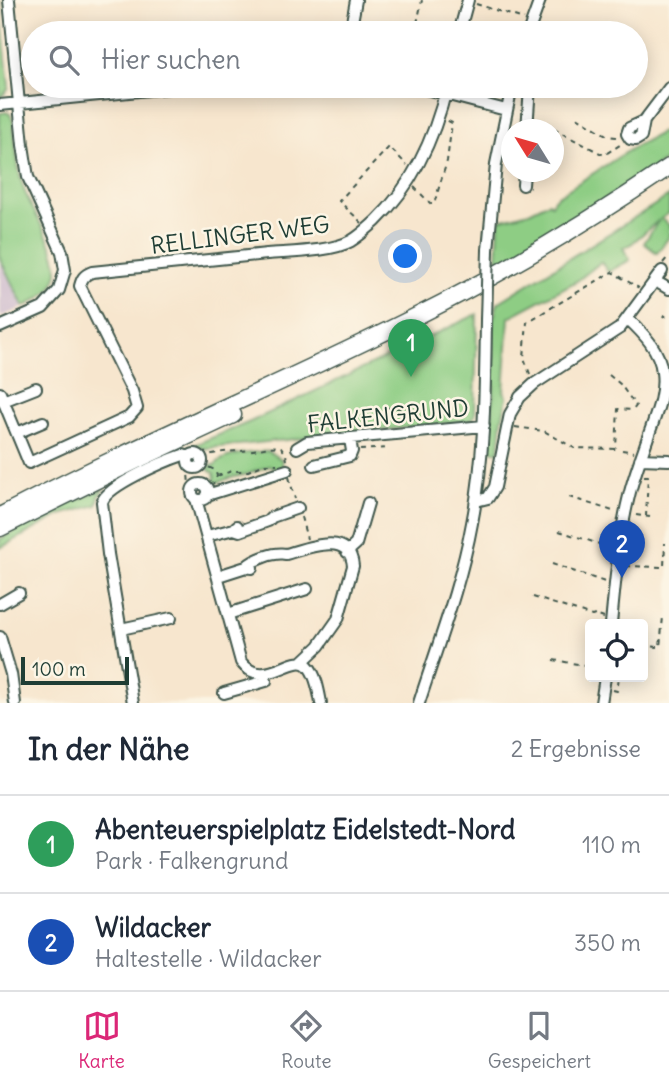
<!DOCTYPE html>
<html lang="de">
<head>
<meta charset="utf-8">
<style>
	:root { --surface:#fff; --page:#f6f6f7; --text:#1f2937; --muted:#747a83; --line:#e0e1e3; --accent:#db2777 }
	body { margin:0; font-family:Delius,sans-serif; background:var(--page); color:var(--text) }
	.controls { position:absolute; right:21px; bottom:21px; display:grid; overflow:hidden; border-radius:7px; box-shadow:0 4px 18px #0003 }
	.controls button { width:63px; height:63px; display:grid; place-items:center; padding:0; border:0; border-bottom:2px solid var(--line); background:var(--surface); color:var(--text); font:35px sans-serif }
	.compass { position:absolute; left:501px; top:119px; width:63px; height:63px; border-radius:50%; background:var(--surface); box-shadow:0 4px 18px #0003; rotate:307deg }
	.scale { position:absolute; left:21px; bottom:18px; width:108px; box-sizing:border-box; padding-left:7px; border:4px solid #1f3d34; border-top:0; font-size:19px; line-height:24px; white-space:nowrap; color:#1f3d34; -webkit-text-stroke:5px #fcf5e5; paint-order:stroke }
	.you { position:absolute; left:406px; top:257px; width:24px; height:24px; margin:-18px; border:5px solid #fff; border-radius:50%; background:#1a73e8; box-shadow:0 0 0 10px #1a73e833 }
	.badge { display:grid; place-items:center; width:46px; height:46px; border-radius:50%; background:var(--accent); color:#fff; font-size:23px; font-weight:700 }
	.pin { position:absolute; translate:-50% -58px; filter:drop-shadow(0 2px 4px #0008) }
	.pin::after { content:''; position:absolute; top:37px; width:24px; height:21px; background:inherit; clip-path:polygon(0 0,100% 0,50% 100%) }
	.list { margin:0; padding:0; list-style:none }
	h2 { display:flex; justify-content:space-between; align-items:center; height:91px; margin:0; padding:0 28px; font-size:30px }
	h2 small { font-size:23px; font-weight:400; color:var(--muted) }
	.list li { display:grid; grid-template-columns:46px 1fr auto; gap:21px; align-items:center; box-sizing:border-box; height:98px; padding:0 28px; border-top:2px solid var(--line) }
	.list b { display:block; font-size:26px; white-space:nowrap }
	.list p { margin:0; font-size:23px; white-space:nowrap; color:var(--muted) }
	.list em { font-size:23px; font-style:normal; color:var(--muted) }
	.icon { flex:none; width:38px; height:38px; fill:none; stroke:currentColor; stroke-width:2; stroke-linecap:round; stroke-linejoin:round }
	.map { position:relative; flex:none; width:669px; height:703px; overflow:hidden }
	.search { position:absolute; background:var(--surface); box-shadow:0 4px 18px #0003; left:21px; right:21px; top:21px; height:77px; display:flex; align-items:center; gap:18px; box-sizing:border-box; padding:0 24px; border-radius:38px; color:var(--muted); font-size:26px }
	.sheet { height:287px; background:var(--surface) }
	nav { display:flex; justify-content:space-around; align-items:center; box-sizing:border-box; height:98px; border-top:2px solid var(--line); background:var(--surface); font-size:19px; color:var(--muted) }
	nav a { display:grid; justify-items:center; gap:4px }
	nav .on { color:var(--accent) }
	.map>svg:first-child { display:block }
	.industrial { fill:#cfbdcf }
	.green { fill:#8ecd84; stroke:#56855c; stroke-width:2 }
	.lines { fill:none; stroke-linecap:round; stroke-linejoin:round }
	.minor-casing { stroke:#3f564b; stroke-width:14 }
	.highway-casing { stroke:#3f564b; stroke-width:19 }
	.path { stroke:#3f564b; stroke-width:2; stroke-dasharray:5 5; stroke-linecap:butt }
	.minor { stroke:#fff; stroke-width:10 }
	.highway { stroke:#fff; stroke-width:16 }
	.minor-bridge-casing { stroke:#3f564b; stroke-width:14; stroke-linecap:butt }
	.minor-bridge { stroke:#fff; stroke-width:10 }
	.labels { text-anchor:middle; stroke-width:5; stroke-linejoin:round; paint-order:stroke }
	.street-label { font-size:23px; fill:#1f3d34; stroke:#fcf5e5 }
</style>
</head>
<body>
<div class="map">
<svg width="669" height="703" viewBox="0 0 669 703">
	<rect width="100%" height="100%" fill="#fcf5e5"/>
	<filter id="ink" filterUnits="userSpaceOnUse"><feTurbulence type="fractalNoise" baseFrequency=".0143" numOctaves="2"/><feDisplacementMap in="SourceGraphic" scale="14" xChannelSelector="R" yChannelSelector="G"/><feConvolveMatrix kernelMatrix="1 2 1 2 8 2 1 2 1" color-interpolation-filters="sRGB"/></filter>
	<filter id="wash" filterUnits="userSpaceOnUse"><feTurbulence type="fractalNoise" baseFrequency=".00686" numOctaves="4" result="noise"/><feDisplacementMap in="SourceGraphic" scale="28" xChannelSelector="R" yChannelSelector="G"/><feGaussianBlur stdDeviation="1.57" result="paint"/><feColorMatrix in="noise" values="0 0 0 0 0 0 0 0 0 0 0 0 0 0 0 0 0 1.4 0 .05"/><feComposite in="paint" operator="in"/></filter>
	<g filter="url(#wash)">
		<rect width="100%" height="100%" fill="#f7e6ce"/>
		<path class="industrial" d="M0 259 24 307 0 317Z"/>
		<path class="green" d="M0 0 9 87 7 91 0 98Z
			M6 112 10 114 13 121C16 143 16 166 23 187 31 212 63 253 56 278 52 293 36 300 24 307L0 259V113Z
			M662 132 669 137V158L556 231 497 266 499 220 529 212 549 202 551 204 555 198 634 147Z
			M669 196V213L661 219 669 225V237L657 253 644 243 659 220 630 245 623 248 630 260 608 272 601 262 577 281 509 317 504 391 507 397 502 419 499 452 490 450 494 383 493 320 498 303Z
			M477 314 475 415 470 421 190 450 189 447 250 422Z
			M267 451 281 459 284 470 269 466 248 474 230 478 216 483 209 490 206 486 210 485 215 479 214 473 208 469 207 466 215 465C224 453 253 453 267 451Z
			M104 488 99 496 97 505 60 515 0 548V539L57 508Z"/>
	</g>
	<g filter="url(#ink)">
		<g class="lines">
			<defs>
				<path id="minor" d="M350 33 356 0
					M459 33 468 0
					M528 33 540 0
					M414 86 506 110
					M0 105 189 86
					M644 121 641 137 636 140 630 139 627 134 629 128 644 121 669 88
					M527 130 530 86
					M523 185 524 172
					M488 250 496 164 512 86
					M655 281 669 289
					M80 286C82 278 84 275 92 272 150 266 209 260 267 254 290 252 331 252 351 241 361 235 368 228 376 221 414 184 435 137 447 86
					M0 327 43 308 59 290 65 270 62 252 28 177 23 145 9 0
					M0 393 29 463 129 417 137 408 132 391 80 286
					M3 401 36 388
					M17 433 43 422
					M297 448 307 442 484 426
					M188 461a7 7 0 1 1 14 0a7 7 0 1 1-14 0Z
					M640 459 669 460
					M314 465 350 456 352 451 350 439
					M192 492a8 8 0 1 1 16 0a8 8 0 1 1-16 0Z
					M207 495 287 470
					M196 499 241 662C264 692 294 651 308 666 316 674 319 692 321 703
					M476 501 488 498 495 487 510 414 520 397 534 384 620 328 662 271
					M234 529 240 531 268 521 272 517 298 508
					M207 536 234 529 237 526
					M347 552 356 544 368 503
					M246 567C254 559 274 552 286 554 307 548 350 530 353 566L338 619 319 646 302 662
					M218 576 246 567 252 568
					M0 604 19 593
					M228 614 307 589
					M611 624C615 583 619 536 629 496 634 475 642 455 649 434 656 414 665 394 662 372 660 350 643 333 628 319
					M121 629 171 618
					M0 637 11 674 15 703
					M224 693 266 681 264 674
					M133 703 108 554 102 502C108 485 165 461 183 455L189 457
					M419 703C438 644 461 584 472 523 485 456 485 388 486 320
					M601 703 605 677"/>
				<path id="highway" d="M0 516C137 444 280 385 417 316 505 272 588 222 669 167
					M0 528 141 458 233 415"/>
			</defs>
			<use href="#minor" class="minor-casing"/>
			<use href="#highway" class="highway-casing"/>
			<path class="path" d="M476 4 524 19
				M415 33 422 0
				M577 117 608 136 616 137
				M536 120 604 155 623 143
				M414 187 431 204H434L447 161 452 123 446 120
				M362 223 339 201 389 147 407 165
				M663 263 669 256
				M663 317 664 315 669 319
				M530 374 524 358 527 322 612 272 639 288
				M609 375 620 384 636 406 633 410 618 409 616 448
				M386 408C401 408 410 406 417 422
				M515 427 544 431 574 448 617 449
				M360 450 387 448
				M622 450 634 452
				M202 458C217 450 236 452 253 450 263 449 271 445 281 447L286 454 287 461
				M217 476 232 471H248L265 464H277
				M644 476H648L646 516
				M289 477 295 499
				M192 490 189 485 188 473 197 472 208 467 215 470 217 476 213 484
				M569 497 616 512
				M636 515 650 517
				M301 517 307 539
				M559 531 612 548
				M552 564 605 582
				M626 566 664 567 665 543
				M533 597 592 616 595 615 604 618
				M643 646 660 647 663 617
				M553 660 590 666
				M613 690 617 691 619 677"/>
			<use href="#minor" class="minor"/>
			<use href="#highway" class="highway"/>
			<defs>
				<path id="minor-bridge" d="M486 320 488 250"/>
			</defs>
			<use href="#minor-bridge" class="minor-bridge-casing"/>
			<use href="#minor-bridge" class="minor-bridge"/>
		</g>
	</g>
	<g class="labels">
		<g class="street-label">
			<text transform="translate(240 235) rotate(-7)" y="8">RELLINGER WEG</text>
			<text transform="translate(388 416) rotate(-6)" y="8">FALKENGRUND</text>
		</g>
	</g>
</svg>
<div class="controls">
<button><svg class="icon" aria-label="locate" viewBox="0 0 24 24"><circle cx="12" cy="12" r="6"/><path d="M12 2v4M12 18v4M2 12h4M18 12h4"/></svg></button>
</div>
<svg class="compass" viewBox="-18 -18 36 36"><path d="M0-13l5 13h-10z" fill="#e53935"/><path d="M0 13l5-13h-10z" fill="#747a83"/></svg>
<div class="scale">100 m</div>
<div class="you"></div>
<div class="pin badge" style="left:411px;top:377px;background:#2e9e5b">1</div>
<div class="pin badge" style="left:622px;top:578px;background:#1a4fb4">2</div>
<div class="search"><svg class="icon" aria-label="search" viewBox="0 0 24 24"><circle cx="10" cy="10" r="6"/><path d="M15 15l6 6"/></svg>Hier suchen</div>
</div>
<section class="sheet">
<h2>In der Nähe<small>2 Ergebnisse</small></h2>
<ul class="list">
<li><span class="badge" style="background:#2e9e5b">1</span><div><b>Abenteuerspielplatz Eidelstedt-Nord</b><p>Park · Falkengrund</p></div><em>110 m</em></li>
<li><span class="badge" style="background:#1a4fb4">2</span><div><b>Wildacker</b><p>Haltestelle · Wildacker</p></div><em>350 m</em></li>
</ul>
</section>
<nav>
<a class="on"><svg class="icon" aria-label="map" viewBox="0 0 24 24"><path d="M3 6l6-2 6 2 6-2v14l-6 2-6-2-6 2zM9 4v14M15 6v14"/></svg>Karte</a>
<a><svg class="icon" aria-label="directions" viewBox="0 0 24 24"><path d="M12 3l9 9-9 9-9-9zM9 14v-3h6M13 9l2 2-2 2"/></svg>Route</a>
<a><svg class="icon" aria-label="saved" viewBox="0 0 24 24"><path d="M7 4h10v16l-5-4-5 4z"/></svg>Gespeichert</a>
</nav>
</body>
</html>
